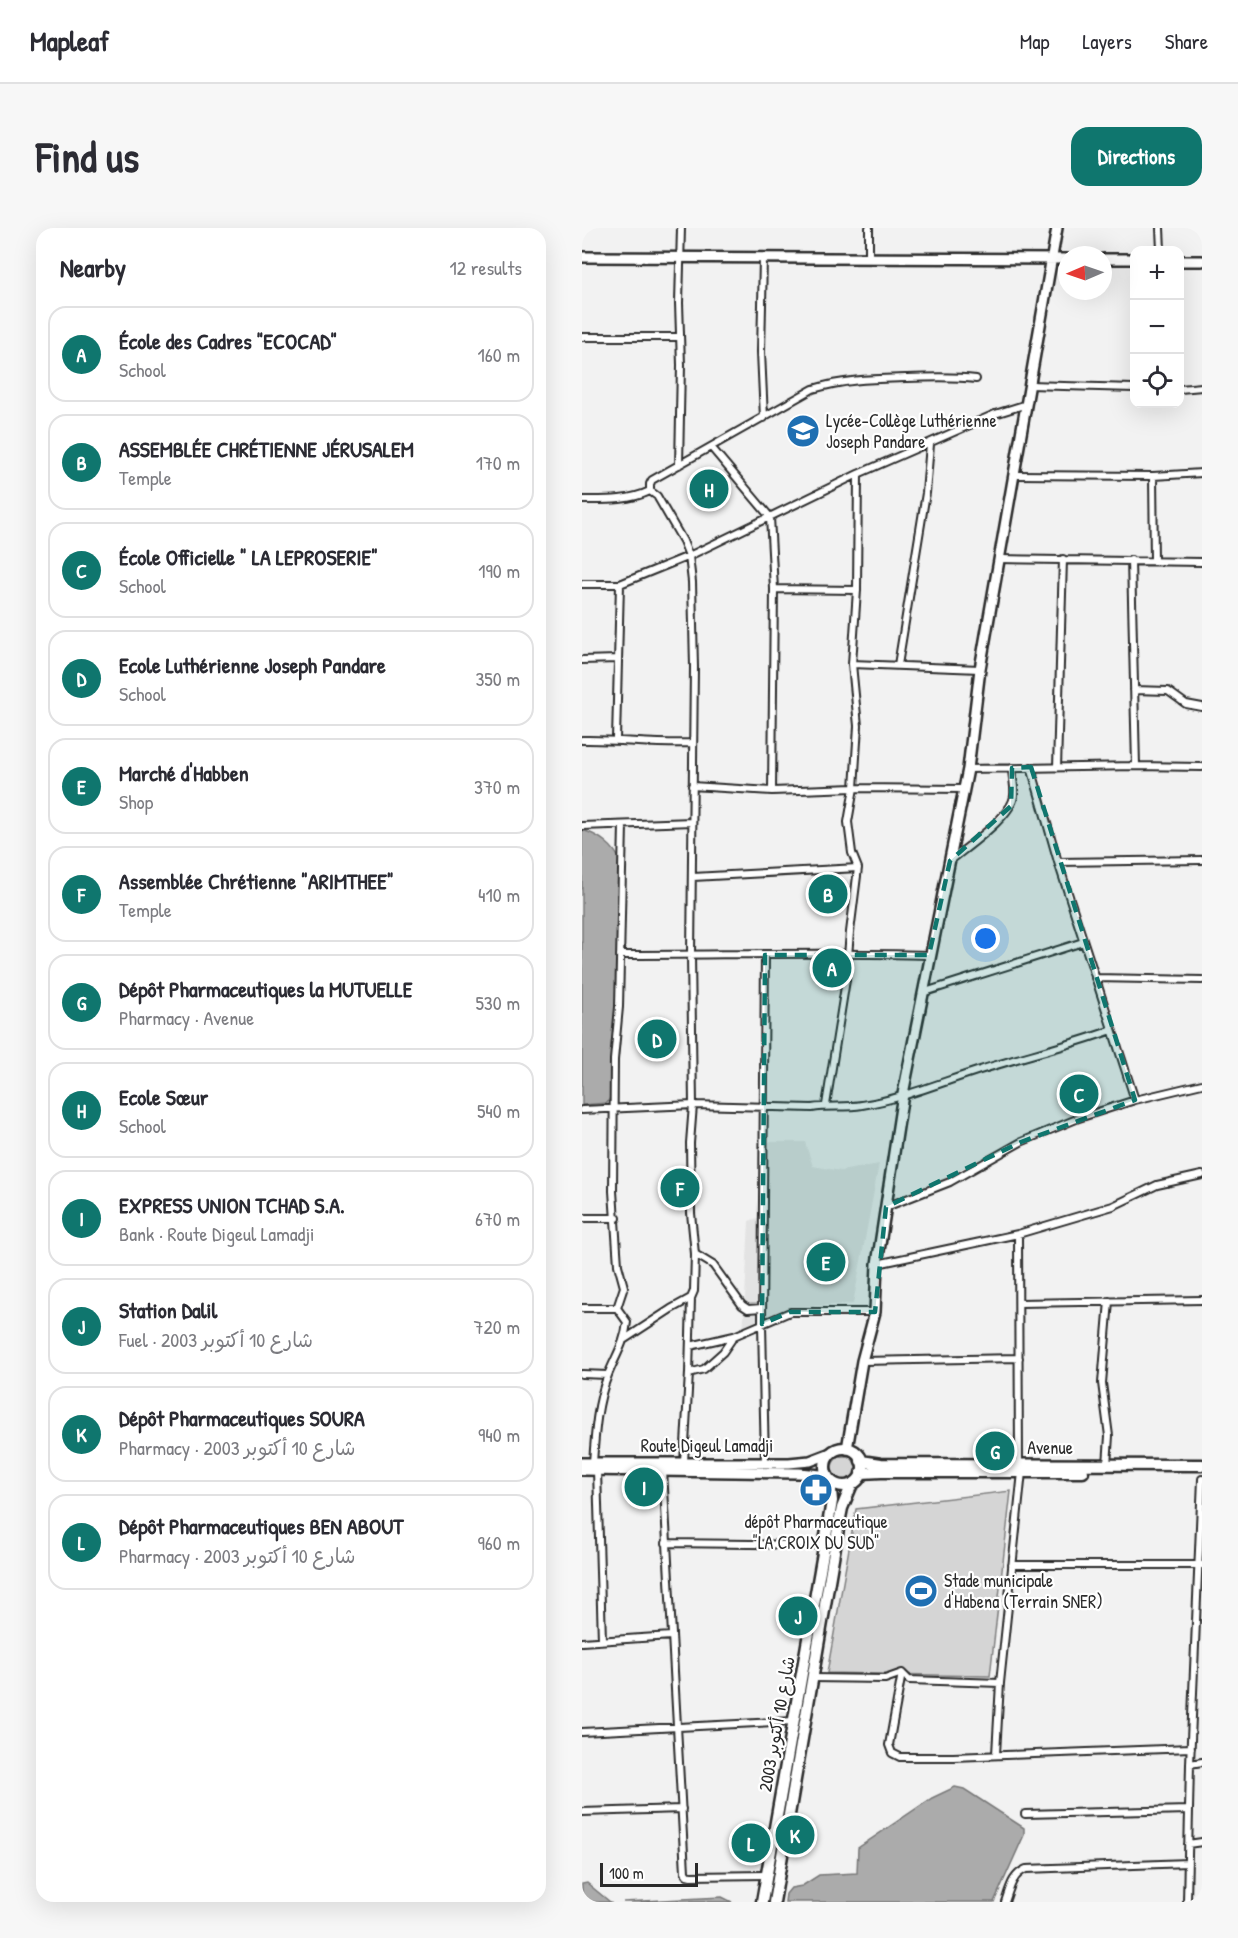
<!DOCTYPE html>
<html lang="en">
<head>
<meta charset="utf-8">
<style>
	:root { --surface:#fff; --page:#f7f7f7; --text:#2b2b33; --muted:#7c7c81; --line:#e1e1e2; --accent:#0f766e }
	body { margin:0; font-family:"Patrick Hand","Playpen Sans Arabic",sans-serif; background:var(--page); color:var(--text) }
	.controls { position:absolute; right:18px; top:18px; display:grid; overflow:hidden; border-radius:12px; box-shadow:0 6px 24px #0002 }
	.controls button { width:54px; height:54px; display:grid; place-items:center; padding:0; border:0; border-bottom:2px solid var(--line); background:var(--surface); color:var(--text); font:30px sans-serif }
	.compass { position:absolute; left:476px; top:18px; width:54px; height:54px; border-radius:50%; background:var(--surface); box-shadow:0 6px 24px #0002; rotate:268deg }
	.scale { position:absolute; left:18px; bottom:15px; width:98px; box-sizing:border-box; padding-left:6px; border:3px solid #2b2b2b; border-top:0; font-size:16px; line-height:21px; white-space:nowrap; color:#2b2b2b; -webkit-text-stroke:4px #fff; paint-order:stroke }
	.you { position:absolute; left:404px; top:711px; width:21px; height:21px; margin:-15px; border:4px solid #fff; border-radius:50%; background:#1a73e8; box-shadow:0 0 0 9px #1a73e833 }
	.badge { display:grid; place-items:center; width:39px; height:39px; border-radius:50%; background:var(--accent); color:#fff; font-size:20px; font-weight:700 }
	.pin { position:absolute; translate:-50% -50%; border:3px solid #fff; box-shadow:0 2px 6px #0006 }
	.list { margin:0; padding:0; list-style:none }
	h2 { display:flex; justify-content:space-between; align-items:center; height:78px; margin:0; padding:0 24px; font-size:26px }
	h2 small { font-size:20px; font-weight:400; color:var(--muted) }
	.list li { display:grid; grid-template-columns:39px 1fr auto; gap:18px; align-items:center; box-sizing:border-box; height:96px; margin:0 12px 12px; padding:0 12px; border:2px solid var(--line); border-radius:18px }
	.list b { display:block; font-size:22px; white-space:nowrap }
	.list p { margin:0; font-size:20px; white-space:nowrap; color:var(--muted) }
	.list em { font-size:20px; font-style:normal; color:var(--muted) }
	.icon { flex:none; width:33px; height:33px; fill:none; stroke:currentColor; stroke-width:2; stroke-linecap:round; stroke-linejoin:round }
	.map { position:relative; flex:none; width:620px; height:1674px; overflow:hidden; border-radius:18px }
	header { display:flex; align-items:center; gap:36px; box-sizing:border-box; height:84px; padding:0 30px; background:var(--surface); border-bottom:2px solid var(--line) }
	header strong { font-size:28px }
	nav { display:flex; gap:33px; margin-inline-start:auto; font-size:21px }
	.intro { display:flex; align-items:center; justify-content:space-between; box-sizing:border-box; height:144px; padding:0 36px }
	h1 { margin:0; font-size:42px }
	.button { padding:15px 27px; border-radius:18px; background:var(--accent); color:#fff; font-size:21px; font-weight:700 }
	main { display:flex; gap:36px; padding:0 36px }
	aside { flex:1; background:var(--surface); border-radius:18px; box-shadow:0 6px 24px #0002 }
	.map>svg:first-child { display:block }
	.built { fill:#e3e3e3 }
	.green { fill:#d5d5d5; stroke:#808080; stroke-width:1.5 }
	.water { fill:#ababab; stroke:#787878; stroke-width:1.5 }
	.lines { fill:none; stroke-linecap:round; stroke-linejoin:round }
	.street-casing { stroke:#2b2b2b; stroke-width:10 }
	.secondary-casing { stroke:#2b2b2b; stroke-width:14 }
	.highway-casing { stroke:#2b2b2b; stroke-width:15 }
	.street { stroke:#fff; stroke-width:6 }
	.secondary { stroke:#fff; stroke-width:9 }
	.highway { stroke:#fff; stroke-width:10 }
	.marked { fill:#0f766e; fill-opacity:0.2; stroke:#0f766e; stroke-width:4.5; stroke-dasharray:12 8; stroke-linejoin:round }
	.labels { text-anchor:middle; stroke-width:4.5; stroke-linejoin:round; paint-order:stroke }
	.poi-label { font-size:18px; fill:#2b2b2b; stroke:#fff; text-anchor:start }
	.street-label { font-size:18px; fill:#2b2b2b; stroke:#fff }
</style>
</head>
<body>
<header>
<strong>Mapleaf</strong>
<nav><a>Map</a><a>Layers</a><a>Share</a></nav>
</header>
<div class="intro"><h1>Find us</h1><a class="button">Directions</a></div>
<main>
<aside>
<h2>Nearby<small>12 results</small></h2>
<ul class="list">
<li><span class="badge">A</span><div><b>École des Cadres &quot;ECOCAD&quot;</b><p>School</p></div><em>160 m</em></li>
<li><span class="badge">B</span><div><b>ASSEMBLÉE CHRÉTIENNE JÉRUSALEM</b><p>Temple</p></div><em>170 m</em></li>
<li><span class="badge">C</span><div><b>École Officielle &quot; LA LEPROSERIE&quot;</b><p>School</p></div><em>190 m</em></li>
<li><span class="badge">D</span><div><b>Ecole Luthérienne Joseph Pandare</b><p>School</p></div><em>350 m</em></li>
<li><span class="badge">E</span><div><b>Marché d'Habben</b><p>Shop</p></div><em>370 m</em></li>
<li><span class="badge">F</span><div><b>Assemblée Chrétienne &quot;ARIMTHEE&quot;</b><p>Temple</p></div><em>410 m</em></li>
<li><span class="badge">G</span><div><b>Dépôt Pharmaceutiques la MUTUELLE</b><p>Pharmacy · Avenue</p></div><em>530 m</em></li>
<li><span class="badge">H</span><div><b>Ecole Sœur</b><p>School</p></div><em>540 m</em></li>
<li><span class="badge">I</span><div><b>EXPRESS UNION TCHAD S.A.</b><p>Bank · Route Digeul Lamadji</p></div><em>670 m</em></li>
<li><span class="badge">J</span><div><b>Station Dalil</b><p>Fuel · شارع 10 أكتوبر 2003</p></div><em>720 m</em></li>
<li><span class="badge">K</span><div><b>Dépôt Pharmaceutiques SOURA</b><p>Pharmacy · شارع 10 أكتوبر 2003</p></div><em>940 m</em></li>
<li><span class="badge">L</span><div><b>Dépôt Pharmaceutiques BEN ABOUT</b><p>Pharmacy · شارع 10 أكتوبر 2003</p></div><em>960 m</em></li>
</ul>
</aside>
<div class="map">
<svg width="620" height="1674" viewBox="0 0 620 1674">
	<rect width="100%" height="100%" fill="#f2f2f2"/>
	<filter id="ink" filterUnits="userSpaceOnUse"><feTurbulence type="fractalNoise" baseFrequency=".0167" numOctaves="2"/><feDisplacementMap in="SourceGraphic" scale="12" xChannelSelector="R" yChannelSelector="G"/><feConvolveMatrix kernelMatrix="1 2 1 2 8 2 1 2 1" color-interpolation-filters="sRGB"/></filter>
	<g filter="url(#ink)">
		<path class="built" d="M186 914H223L231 938 259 943 297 936 271 1076 220 1079 161 1107 167 993 184 987Z"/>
		<path class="green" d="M250 1240a12 12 0 1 1 24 0a12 12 0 1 1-24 0Z
			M429 1263 408 1448 245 1445 274 1281Z"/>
		<path class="water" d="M0 602C17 607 33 618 39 635L36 766 28 870 25 875 0 877Z
			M373 1559 382 1561 442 1600V1607L412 1674H203L204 1666 209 1660 220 1658 237 1647 275 1645 276 1620 350 1570Z
			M5 1655 28 1674H0V1656Z
			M140 1669 150 1674H41Z"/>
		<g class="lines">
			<defs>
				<path id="street" d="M578 0 579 22
					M181 30 179 124 182 190
					M287 31V0
					M0 109H97
					M447 157 552 160
					M598 161 620 159
					M129 219 188 289 192 361 190 563
					M97 237 99 137 97 75 99 0
					M433 247 571 248 620 245
					M571 248 572 333
					M68 263V256L70 252 231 161C264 151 290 151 324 150 348 149 371 148 394 151
					M0 272C23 272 47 273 68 263
					M417 331 620 334
					M549 332 554 538
					M0 356H38L107 328 276 246 413 186 445 176
					M192 361 275 362
					M0 432 36 431
					M270 436 398 441
					M316 437 344 265 348 216
					M552 462 586 463 604 476 620 479
					M34 511 38 356
					M0 512C37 511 74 517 111 515
					M449 539 476 634
					M475 540 481 331
					M386 541 554 538 620 539
					M110 558 190 563 272 560 382 561
					M0 598 110 594
					M368 633C383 620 431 588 432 567 433 559 430 548 430 540
					M111 649 276 640
					M38 727C141 727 244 724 347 727
					M513 750 620 752
					M343 764 501 714
					M553 872 476 634 620 632
					M244 877 264 752 268 704 276 640 270 625 266 594 272 560 276 498 270 436 275 362 276 246
					M0 882 111 877 230 880C247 877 263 880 280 877 320 871 360 854 398 842 442 828 486 818 530 802
					M304 979 368 954 439 914 497 890 553 872 620 856
					M0 990H35
					M436 1006 437 1236
					M113 1026 131 1037 160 1077 166 1081 180 1080
					M295 1036 436 1006 531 978 575 957 620 947
					M437 1075 620 1072
					M0 1080H35
					M35 1080 42 1059 36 1037 31 963 32 832 37 779 41 597
					M43 1111 89 1081 109 1070 112 1063 113 1026 109 985 108 915 111 877 109 727 112 439 110 354 107 328 101 313 75 268 68 263
					M108 1118 152 1108
					M280 1133 437 1130
					M107 1145 109 1070
					M0 1146 26 1147
					M102 1234 107 1145 122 1141 141 1124 152 1108 208 1084H293
					M11 1235C13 1205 15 1174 26 1147 34 1127 43 1115 45 1094L35 1080
					M183 1235 180 1096 183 727
					M525 1237 527 1208 520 1155 527 1073
					M15 1242 20 1412
					M81 1242 103 1644 105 1647 109 1648 185 1647
					M84 1315 242 1317
					M430 1337H620
					M0 1414 89 1408
					M320 1445 307 1517 310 1525 318 1529H371L609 1520
					M230 1450 303 1451 320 1445 327 1452 418 1455
					M0 1504 212 1493
					M414 1526 418 1455 440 1244
					M608 1536 620 1534
					M0 1584 100 1581
					M443 1586 607 1582
					M606 1616 620 1614
					M423 1674C428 1660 430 1647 444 1641L606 1635
					M605 1674 608 1536 620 1251"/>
				<path id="secondary" d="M0 29 485 31
					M521 31H552
					M598 33H620
					M265 1221 280 1133 293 1084 295 1036 321 866 386 541 398 441 475 0
					M0 1235H207L228 1233 249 1225
					M0 1242 217 1245 239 1247 246 1250"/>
				<path id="highway" d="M243 1239a19 19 0 1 1 38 0a19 19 0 1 1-38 0Z
					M279 1233 299 1236 620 1237
					M279 1245 299 1244H501
					M180 1674 248 1285 250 1273 248 1252
					M192 1674 257 1295 260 1280 270 1256"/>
			</defs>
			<use href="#street" class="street-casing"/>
			<use href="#secondary" class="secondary-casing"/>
			<use href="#highway" class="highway-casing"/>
			<use href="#street" class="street"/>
			<use href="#secondary" class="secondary"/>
			<use href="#highway" class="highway"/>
		</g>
	</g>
	<path class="marked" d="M449 539 553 872 439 914 304 979 293 1084H208L180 1096 183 727H347L368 633 429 578 430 540Z"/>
	<defs>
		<symbol id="school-disc" viewBox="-11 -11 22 22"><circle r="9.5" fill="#1f6fb2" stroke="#fff"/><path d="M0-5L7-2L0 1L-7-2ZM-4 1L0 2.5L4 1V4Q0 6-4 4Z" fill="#fff"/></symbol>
		<symbol id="pharmacy-disc" viewBox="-11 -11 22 22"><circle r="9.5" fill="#1f6fb2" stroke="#fff"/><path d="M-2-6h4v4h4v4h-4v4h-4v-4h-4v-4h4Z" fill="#fff"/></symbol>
		<symbol id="stadium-disc" viewBox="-11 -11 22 22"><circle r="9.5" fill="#1f6fb2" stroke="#fff"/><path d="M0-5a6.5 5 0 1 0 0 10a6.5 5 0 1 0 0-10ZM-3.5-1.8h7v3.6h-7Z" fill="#fff"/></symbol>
	</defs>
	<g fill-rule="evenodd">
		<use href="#school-disc" x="202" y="184" width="38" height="38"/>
		<use href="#pharmacy-disc" x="215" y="1243" width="38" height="38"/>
		<use href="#stadium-disc" x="320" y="1344" width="38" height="38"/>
	</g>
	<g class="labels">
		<g class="poi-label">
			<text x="244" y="199">Lycée-Collège Luthérienne<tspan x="244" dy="21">Joseph Pandare</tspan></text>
			<text x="234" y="1300" text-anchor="middle">dépôt Pharmaceutique<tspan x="234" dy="21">"LA CROIX DU SUD"</tspan></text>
			<text x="362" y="1359">Stade municipale<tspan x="362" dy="21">d'Habena (Terrain SNER)</tspan></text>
		</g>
		<g class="street-label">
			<text x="125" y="1224">Route Digeul Lamadji</text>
			<text x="468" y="1226">Avenue</text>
			<text transform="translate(195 1496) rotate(-80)" y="6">شارع 10 أكتوبر 2003</text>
		</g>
	</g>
</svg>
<div class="controls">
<button>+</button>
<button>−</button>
<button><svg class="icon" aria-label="locate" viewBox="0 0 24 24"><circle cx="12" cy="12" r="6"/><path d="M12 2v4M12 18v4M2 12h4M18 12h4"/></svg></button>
</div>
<svg class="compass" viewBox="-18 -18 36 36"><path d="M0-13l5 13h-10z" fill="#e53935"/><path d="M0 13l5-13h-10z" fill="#7c7c81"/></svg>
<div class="scale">100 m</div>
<div class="you"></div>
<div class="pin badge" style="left:250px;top:740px">A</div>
<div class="pin badge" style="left:246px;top:666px">B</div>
<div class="pin badge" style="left:497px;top:866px">C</div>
<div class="pin badge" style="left:75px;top:811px">D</div>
<div class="pin badge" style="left:244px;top:1034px">E</div>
<div class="pin badge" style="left:98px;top:960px">F</div>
<div class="pin badge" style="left:413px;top:1223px">G</div>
<div class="pin badge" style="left:127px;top:261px">H</div>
<div class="pin badge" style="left:62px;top:1259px">I</div>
<div class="pin badge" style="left:216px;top:1388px">J</div>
<div class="pin badge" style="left:213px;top:1607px">K</div>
<div class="pin badge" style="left:169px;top:1615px">L</div>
</div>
</main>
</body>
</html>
